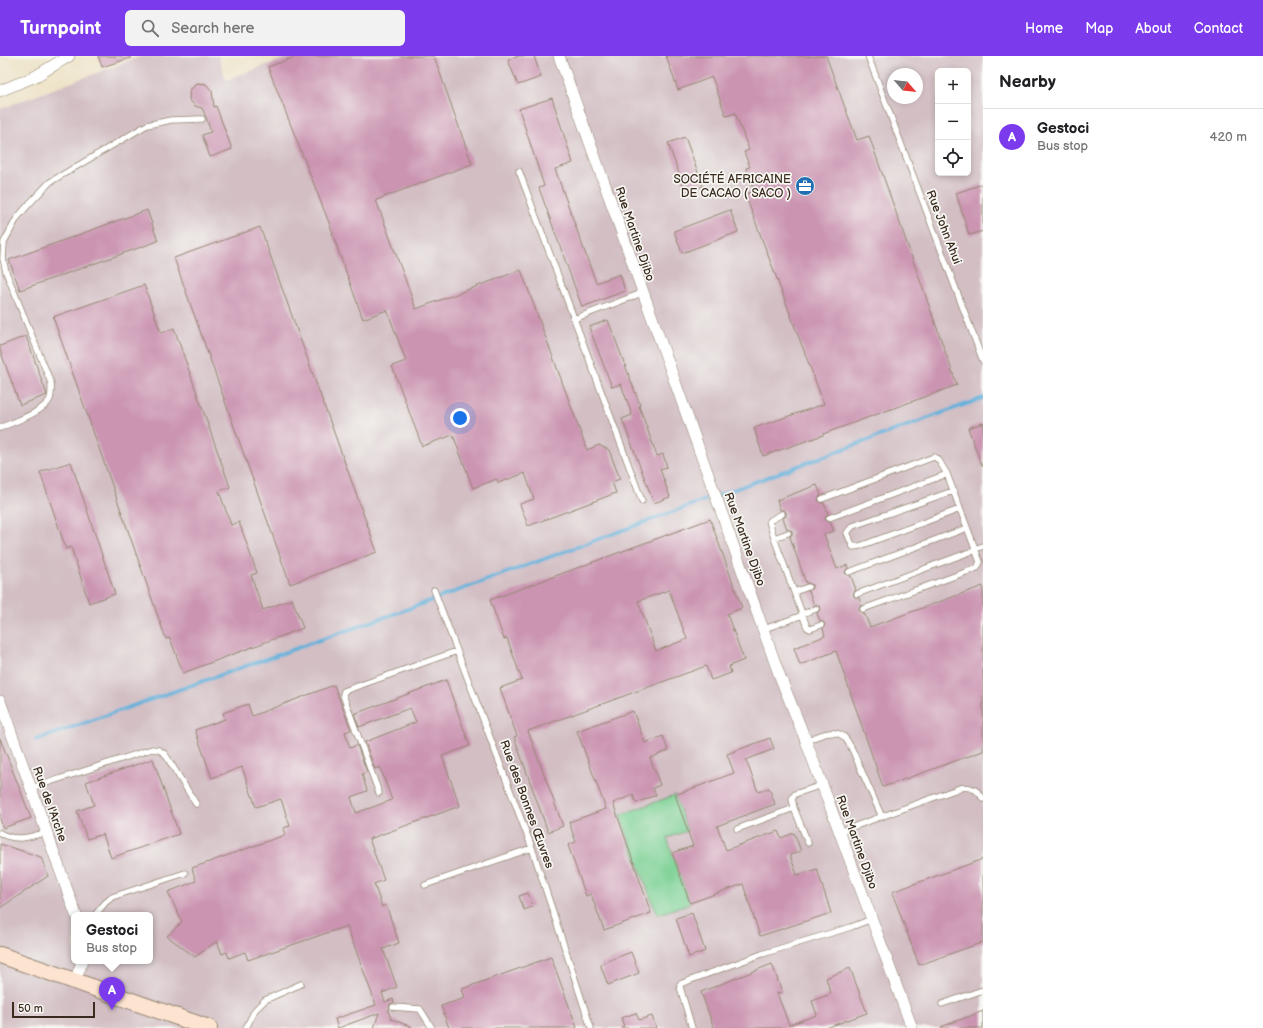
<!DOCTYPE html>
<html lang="en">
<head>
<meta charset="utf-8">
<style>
	:root { --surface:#fff; --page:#f2f2f2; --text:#202124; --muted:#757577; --line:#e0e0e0; --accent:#7c3aed }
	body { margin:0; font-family:"Balsamiq Sans",sans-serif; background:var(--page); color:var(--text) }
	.controls { position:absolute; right:12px; top:12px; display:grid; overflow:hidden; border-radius:6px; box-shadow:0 2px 6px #0003 }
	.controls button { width:36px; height:36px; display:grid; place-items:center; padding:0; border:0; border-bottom:1px solid var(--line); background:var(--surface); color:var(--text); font:20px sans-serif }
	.compass { position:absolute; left:887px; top:12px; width:36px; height:36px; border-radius:50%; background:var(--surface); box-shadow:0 2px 6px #0003; rotate:118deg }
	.scale { position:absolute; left:12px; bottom:10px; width:83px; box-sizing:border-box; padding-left:4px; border:2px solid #3b2a1e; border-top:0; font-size:11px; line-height:14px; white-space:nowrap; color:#3b2a1e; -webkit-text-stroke:3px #f6f6f2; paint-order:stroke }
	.you { position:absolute; left:460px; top:362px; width:14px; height:14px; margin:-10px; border:3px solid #fff; border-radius:50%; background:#1a73e8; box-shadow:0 0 0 6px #1a73e833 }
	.badge { display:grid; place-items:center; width:26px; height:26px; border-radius:50%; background:var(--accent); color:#fff; font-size:13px; font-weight:700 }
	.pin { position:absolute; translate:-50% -33px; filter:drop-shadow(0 1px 2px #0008) }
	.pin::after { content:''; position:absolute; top:21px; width:14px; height:12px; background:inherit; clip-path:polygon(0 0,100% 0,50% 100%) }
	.popup { position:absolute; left:71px; top:856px; width:82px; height:52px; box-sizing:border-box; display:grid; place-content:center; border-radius:6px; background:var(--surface); filter:drop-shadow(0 1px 3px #0005); font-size:13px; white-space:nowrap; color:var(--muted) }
	.popup b { font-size:15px; color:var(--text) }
	.popup::after { content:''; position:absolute; left:50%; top:100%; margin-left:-8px; border:8px solid transparent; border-top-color:var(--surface) }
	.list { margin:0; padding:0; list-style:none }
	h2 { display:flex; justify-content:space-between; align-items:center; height:52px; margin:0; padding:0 16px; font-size:17px }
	h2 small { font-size:13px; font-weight:400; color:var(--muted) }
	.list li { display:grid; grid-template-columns:26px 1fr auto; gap:12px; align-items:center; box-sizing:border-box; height:56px; padding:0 16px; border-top:1px solid var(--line) }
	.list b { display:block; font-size:15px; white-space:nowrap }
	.list p { margin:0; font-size:13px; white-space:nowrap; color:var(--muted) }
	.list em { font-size:13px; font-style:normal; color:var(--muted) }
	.icon { flex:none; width:22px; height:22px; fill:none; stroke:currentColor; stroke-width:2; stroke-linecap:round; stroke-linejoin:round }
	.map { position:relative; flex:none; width:983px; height:972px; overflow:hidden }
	header { display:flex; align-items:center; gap:24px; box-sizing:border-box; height:56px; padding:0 20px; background:var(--accent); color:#fff }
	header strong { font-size:19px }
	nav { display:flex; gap:22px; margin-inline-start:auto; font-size:14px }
	.search { width:280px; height:36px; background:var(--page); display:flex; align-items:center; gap:10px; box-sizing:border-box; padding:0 14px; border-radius:6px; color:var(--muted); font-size:15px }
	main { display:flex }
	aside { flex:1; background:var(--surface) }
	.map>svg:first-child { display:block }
	.industrial { fill:#d2bec3; fill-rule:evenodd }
	.green { fill:#7ed295; stroke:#5c7e5a }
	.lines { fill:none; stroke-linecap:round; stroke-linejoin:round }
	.stream { stroke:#60b1db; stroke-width:3.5 }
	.building { fill:#cb94b1; fill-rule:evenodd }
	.service-casing { stroke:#948672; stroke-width:7 }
	.minor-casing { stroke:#948672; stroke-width:12 }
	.secondary-casing { stroke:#948672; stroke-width:18 }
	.service { stroke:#fff; stroke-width:5.5 }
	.minor { stroke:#fff; stroke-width:11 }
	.secondary { stroke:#fde4d1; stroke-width:16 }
	.labels { text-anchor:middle; stroke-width:3.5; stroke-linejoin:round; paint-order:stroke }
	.poi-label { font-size:12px; fill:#3b2a1e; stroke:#f6f6f2; text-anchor:end }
	.street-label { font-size:12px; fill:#3b2a1e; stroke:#f6f6f2 }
</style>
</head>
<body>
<header>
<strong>Turnpoint</strong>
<div class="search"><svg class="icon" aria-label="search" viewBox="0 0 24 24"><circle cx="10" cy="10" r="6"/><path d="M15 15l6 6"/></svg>Search here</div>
<nav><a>Home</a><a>Map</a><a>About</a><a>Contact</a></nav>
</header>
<main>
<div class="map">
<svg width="983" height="972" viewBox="0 0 983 972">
	<rect width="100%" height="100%" fill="#f6f6f2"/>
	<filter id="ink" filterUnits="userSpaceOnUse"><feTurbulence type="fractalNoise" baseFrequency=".025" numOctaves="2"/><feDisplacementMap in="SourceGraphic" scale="8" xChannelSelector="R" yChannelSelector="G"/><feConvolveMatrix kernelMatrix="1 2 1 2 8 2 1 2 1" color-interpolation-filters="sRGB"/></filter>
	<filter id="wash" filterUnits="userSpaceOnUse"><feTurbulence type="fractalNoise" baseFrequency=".012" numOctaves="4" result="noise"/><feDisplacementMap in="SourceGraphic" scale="16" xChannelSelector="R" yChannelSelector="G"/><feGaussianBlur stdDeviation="0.9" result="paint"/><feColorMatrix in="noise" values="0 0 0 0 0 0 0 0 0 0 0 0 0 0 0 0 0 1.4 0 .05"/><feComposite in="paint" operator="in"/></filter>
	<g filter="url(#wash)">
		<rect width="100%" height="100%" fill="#eee3c7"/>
		<path class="industrial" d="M142 0H218L226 24 290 0H983V972H0V53ZM938 15H968V117H938ZM893 18H917V42H893ZM74 859H150V905H74Z"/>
		<path class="green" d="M675 739 687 775 667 782 690 847 657 859 620 759Z"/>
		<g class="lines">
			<path class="stream" d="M36 684 419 549 983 342"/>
		</g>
		<g id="blocks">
			<path class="building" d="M98 0H130V2L102 11Z
				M298 0H434L472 108 376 144 416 253 521 214 587 394 599 389 609 394 620 423 612 426 616 437 528 470 520 448 534 443 525 417 498 427 497 423 473 432 453 379 422 390 392 310 406 305 387 254 363 263 332 177H333L268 11Z
				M519 0H534L541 21 518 29 508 4Z
				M666 0H826L857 84 869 80 957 329 823 378V379L763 400 754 372 824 348 745 138 755 135 746 112 750 111 744 96 749 94 735 57 726 60 712 21 678 34Z
				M197 27 206 28 212 35 214 51 216 50 232 93 210 101 202 79 211 76 206 61 202 52 195 50 189 43 190 34Z
				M552 42 573 107 555 113 596 227 620 218 625 235 582 251 539 132 544 130 519 53Z
				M685 81 703 130 686 137 668 87Z
				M983 128V175L969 179 956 137Z
				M147 154 158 185 20 234 9 204Z
				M730 154 738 176 682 197 674 175Z
				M260 171 377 496 290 528 174 202Z
				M144 229 161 277 174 272 230 431 219 435 231 469 239 466 257 517 251 519 263 554 292 543 303 572 183 617 170 582 166 583 53 261Z
				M608 264 640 349 639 350 657 400 663 398 667 411 660 413 670 441 654 447 622 363 632 359 621 328 612 331 589 271Z
				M26 280 47 339 20 349 0 294V290Z
				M983 367V410H982L968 372Z
				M71 406 115 538 89 547 71 491 66 493 40 416Z
				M817 429 821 439 819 441 818 444 820 446 824 447 828 458 826 460 825 463 827 465 830 466 834 475 824 478 837 513 847 509 848 512 846 514 845 517 848 520H851L856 534 854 536 853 539 855 541 859 542 861 549 859 552V555L864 557 870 571 983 530V695L883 731 836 595 800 609 794 592 825 580 823 573 825 568 823 566 820 565 817 557 820 554V551L817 549H814L809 535 812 532V529L809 527H806L790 481 792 478V475L787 473 783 462 786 460V456L784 454H780L777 444Z
				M710 463 742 552 727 558 744 604 729 610 731 617 711 624 706 610 528 675 563 770 548 776 514 681 517 680 500 632 522 624 507 582 504 583 490 544ZM669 534 687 583 656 595 638 545Z
				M446 624 470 690 442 700 460 750 369 783 384 824 374 828 382 851 386 849 399 887 383 893 397 931 382 937 385 946 393 943 394 947 390 948 389 953 388 954 391 963 412 971V972H374L379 957 338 972 335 963 376 949 347 870 248 904 245 896 229 902 227 896 222 898 217 885 195 901 167 880 182 866 168 836 196 825 192 812 285 779 283 772 290 770 281 743 256 751 242 711 212 722 195 674 225 663 223 657 248 648 252 660 334 629 351 674 345 676 350 692 357 689 367 716 362 718 367 735 351 741 356 757 392 744 380 711 375 713 365 686 416 666 410 652 359 671 354 658Z
				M633 655 645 687 663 680 668 695 650 702 660 729 653 732 656 739 636 747 633 739 613 747 651 857 604 874 591 838 586 840 568 789 576 786 569 766 606 753 577 675Z
				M0 682 31 762 3 772 0 763Z
				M770 682 774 693 746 704 758 736 769 732 775 748 717 770 726 794 778 775 781 782 794 777 801 795 790 799 797 819 817 813 831 857 760 880 743 828 690 847 672 797 693 790 675 739 734 717 727 698Z
				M153 703 179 778 111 802 103 778 87 783 77 755 94 749 86 726Z
				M0 788 41 801 48 820 0 852Z
				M983 803V886L919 909 892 836Z
				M528 837 533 850 524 854 519 840Z
				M692 857 705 895 689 901 676 862Z
				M631 896 639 917 608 929 600 908Z
				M551 901 577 972H449L441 950 465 942 462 933Z
				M772 908 782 936 777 937 789 969 817 959 812 945 831 938 826 922 850 912 867 957 826 972H714L701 936Z
				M983 955V972H941V971Z
				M636 957 639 964 652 960 656 972H621L624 970 621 962Z"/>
		</g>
	</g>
	<g filter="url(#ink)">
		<use href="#blocks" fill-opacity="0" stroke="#948672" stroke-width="1"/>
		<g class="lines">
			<defs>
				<path id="service" d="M868 0 983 305
					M519 115 642 445
					M574 263 642 237
					M0 372C13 366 44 356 50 343 52 337 51 332 51 327L6 216 3 203 4 186 17 162 29 148 50 126 147 69 171 64 202 63
					M953 435 853 470 850 473 847 477 853 491 860 490 960 453
					M822 443 934 401 938 403 947 418 980 506 977 512 863 553
					M782 458 769 465 774 482 807 571 810 573 821 569
					M829 462 947 418
					M774 482 788 477
					M975 493 983 490
					M849 516 967 472
					M434 534 532 792 591 972
					M794 536 808 531
					M857 538 975 494
					M802 558 816 553
					M764 573 803 559
					M806 685C816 681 832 672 843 680 846 682 849 688 851 691L882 761
					M31 732 152 693 159 694 165 698 196 748
					M379 737 343 639 344 635 457 595
					M737 773 794 752
					M839 776 960 732C969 730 978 733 983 743
					M0 777C15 786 31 781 47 776
					M808 787 794 752 792 743 795 738 822 729
					M425 829 532 792
					M95 859 105 847 112 841 185 817
					M942 948 983 934
					M393 951 420 953 432 972
					M246 972 255 954 265 944 301 928
					M692 972 680 931V928L762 898 851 871 872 863"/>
				<path id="minor" d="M559 0 779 618 806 685 912 972
					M0 35 36 20 69 0
					M0 645 76 859
					M75 926 82 905"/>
				<path id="secondary" d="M0 899 209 972"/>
			</defs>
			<use href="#service" class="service-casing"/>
			<use href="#minor" class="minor-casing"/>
			<use href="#secondary" class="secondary-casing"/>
			<use href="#service" class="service"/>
			<use href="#minor" class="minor"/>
			<use href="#secondary" class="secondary"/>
		</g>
	</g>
	<defs>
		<symbol id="office-disc" viewBox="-11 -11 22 22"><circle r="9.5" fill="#1f6fb2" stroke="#f6f6f2"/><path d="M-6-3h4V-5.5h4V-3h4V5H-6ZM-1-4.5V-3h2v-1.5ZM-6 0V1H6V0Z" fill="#fff"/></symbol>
	</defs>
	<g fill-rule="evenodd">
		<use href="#office-disc" x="794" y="119" width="22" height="22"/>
	</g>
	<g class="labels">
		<g class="poi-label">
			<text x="791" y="127">SOCIÉTÉ AFRICAINE<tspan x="791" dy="14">DE CACAO ( SACO )</tspan></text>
		</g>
		<g class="street-label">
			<text transform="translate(944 171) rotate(69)" y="4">Rue John Ahui</text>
			<text transform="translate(635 178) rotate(71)" y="4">Rue Martine Djibo</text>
			<text transform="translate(745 483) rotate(70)" y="4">Rue Martine Djibo</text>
			<text transform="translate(50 748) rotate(70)" y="4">Rue de l'Arche</text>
			<text transform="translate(527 748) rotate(70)" y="4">Rue des Bonnes Œuvres</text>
			<text transform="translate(857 786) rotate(70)" y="4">Rue Martine Djibo</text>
		</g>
	</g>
</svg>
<div class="controls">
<button>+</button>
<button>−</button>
<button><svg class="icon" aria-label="locate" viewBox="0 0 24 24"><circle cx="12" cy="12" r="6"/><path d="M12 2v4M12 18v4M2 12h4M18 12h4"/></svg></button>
</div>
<svg class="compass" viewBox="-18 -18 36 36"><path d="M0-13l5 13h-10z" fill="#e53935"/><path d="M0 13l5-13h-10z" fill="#757577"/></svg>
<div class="scale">50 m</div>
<div class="you"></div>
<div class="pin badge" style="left:112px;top:954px">A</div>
<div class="popup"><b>Gestoci</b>Bus stop</div>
</div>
<aside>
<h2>Nearby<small></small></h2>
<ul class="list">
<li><span class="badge">A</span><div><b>Gestoci</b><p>Bus stop</p></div><em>420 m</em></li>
</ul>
</aside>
</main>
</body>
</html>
